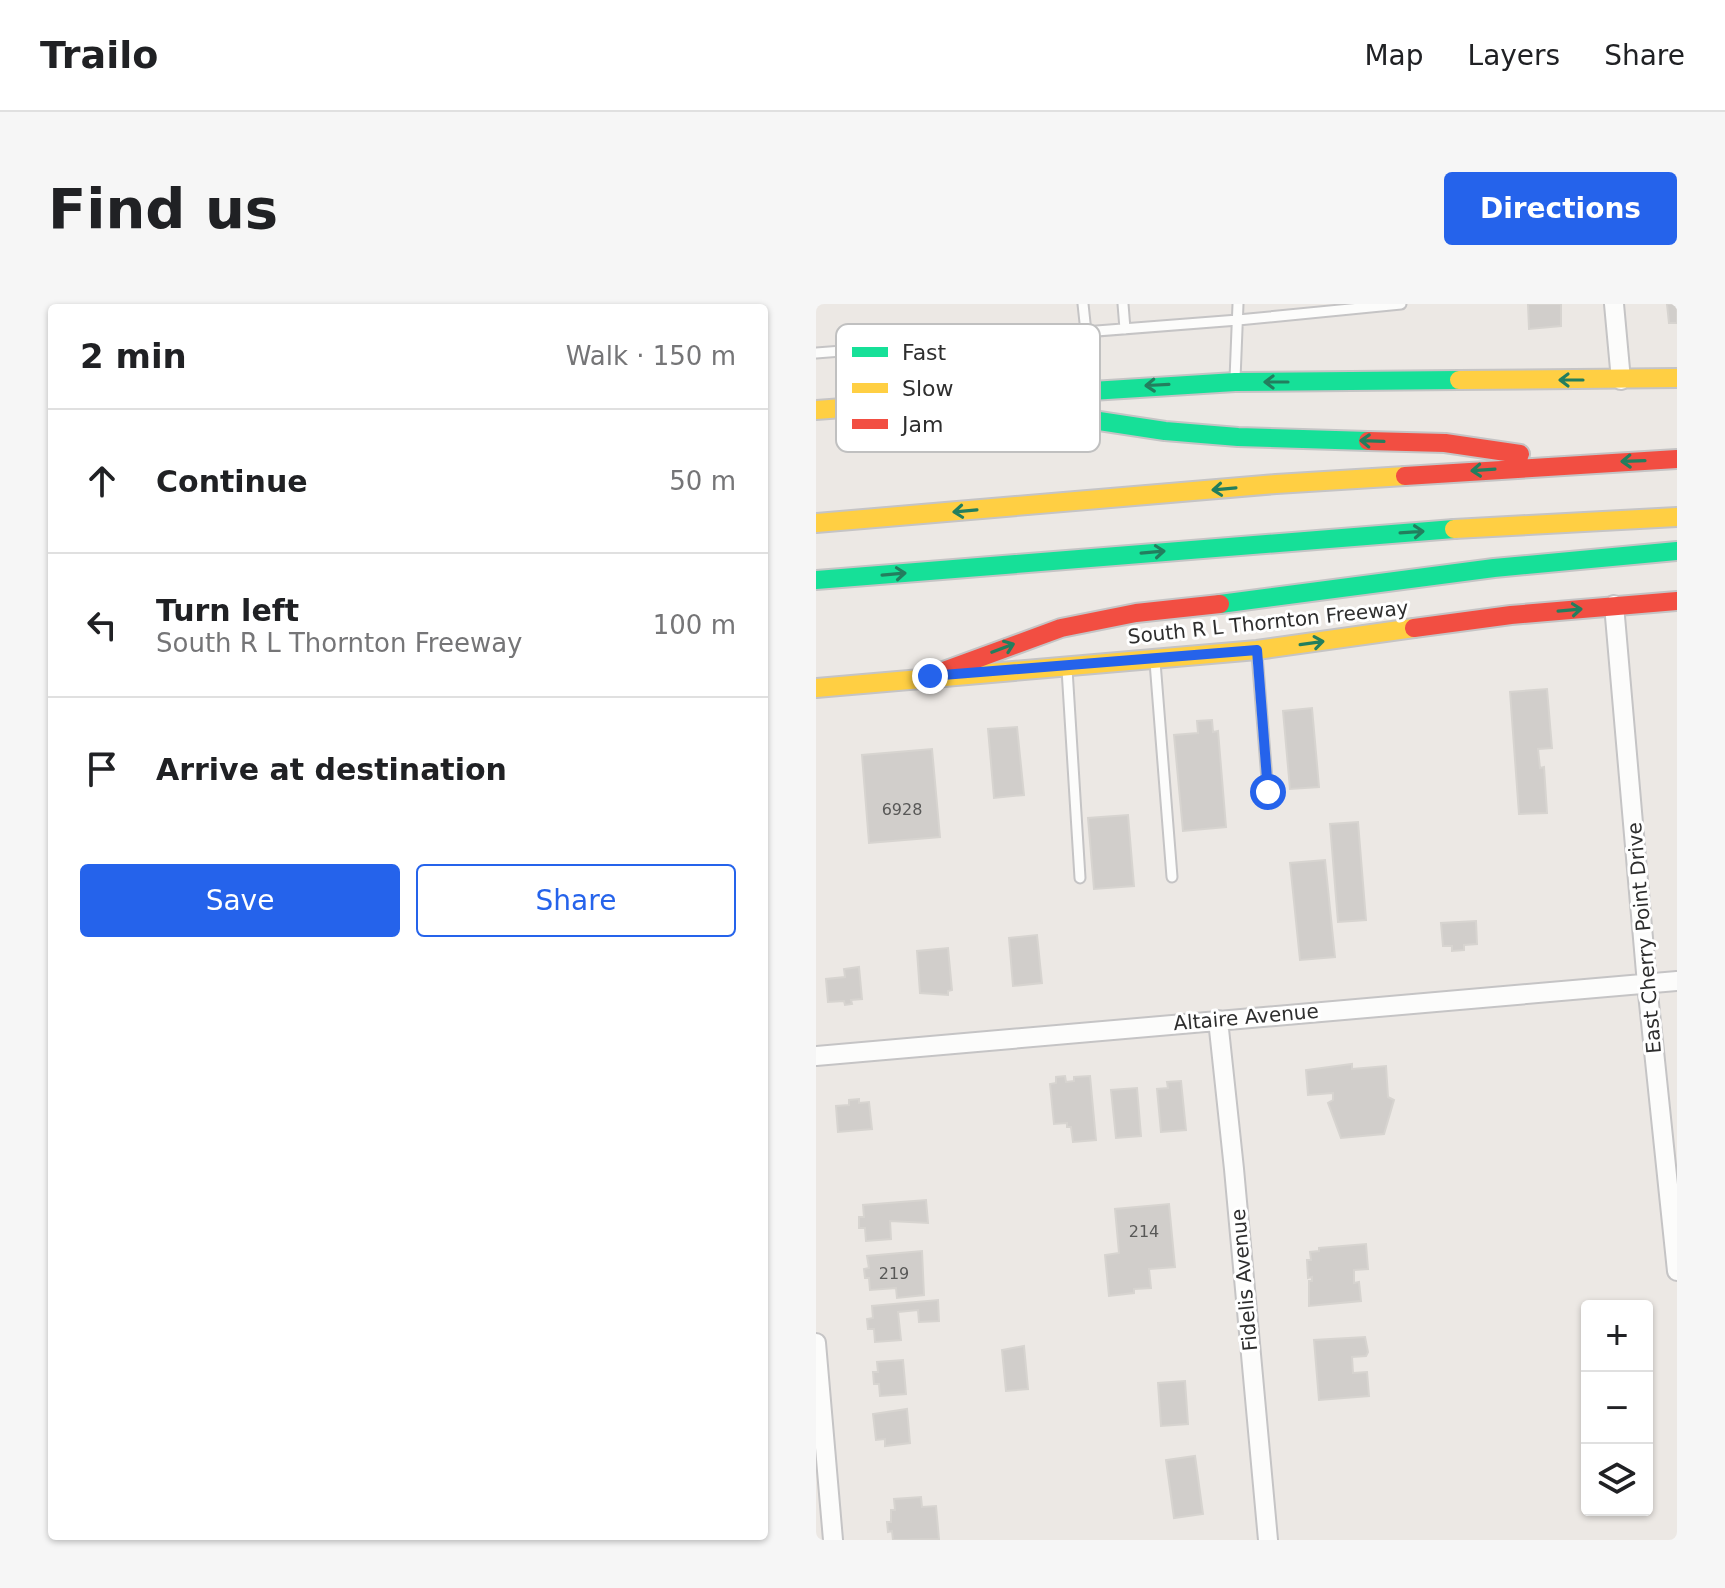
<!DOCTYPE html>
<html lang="en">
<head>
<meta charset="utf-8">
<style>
	:root { --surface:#fff; --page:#f6f6f6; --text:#202124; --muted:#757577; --line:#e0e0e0; --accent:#2563eb }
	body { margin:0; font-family:"DejaVu Sans",sans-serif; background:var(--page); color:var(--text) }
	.controls { position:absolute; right:24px; bottom:24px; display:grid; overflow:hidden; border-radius:8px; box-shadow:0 2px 6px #0004 }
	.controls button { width:72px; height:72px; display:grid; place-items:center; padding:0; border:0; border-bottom:2px solid var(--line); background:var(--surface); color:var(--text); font:40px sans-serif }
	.stop { position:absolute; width:24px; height:24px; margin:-18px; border:6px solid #2563eb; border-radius:50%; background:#fff }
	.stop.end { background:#2563eb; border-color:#fff; box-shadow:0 2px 8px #0008 }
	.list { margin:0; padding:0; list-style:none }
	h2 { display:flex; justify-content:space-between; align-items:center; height:104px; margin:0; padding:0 32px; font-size:34px }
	h2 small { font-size:26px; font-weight:400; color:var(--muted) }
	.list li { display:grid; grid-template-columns:52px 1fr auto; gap:24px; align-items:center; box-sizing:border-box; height:144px; padding:0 32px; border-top:2px solid var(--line) }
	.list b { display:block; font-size:30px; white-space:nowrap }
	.list p { margin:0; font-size:26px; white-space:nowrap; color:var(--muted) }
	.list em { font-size:26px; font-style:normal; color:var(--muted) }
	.actions { display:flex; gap:16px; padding:24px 32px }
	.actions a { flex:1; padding:18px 0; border:2px solid var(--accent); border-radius:8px; text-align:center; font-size:28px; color:var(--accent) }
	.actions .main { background:var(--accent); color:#fff }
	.icon { flex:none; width:44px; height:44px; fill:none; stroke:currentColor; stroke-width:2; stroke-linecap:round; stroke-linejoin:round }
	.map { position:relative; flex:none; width:861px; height:1236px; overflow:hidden; border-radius:8px }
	header { display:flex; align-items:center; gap:48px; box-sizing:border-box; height:112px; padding:0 40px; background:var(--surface); border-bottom:2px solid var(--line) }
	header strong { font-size:38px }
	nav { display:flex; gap:44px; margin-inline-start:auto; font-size:28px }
	.intro { display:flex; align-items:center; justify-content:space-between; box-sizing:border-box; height:192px; padding:0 48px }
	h1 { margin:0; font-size:56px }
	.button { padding:20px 36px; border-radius:8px; background:var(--accent); color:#fff; font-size:28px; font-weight:700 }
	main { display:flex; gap:48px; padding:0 48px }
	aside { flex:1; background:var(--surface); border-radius:8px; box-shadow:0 2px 6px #0004 }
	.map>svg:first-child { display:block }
	.building { fill:#d1cecb; stroke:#d7d4d0; stroke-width:2 }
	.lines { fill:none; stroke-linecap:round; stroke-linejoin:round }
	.lane-casing { stroke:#c5c4c5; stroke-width:13 }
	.street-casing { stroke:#c5c4c5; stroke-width:22 }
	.fast-casing { stroke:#c5c4c5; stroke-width:22 }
	.slow-casing { stroke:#c5c4c5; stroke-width:22 }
	.jam-casing { stroke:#c5c4c5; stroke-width:22 }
	.lane { stroke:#fcfcfb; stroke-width:9 }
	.street { stroke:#fcfcfb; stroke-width:18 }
	.fast { stroke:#16e098; stroke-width:18 }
	.slow { stroke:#ffcf43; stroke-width:18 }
	.jam { stroke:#f24e42; stroke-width:18 }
	.oneway { stroke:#237e5e }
	.route { stroke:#2563eb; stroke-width:10 }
	.labels { text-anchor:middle; stroke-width:6; stroke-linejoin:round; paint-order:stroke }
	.number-label { font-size:16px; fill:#585857 }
	.street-label { font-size:20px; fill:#2e2e2e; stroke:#fff }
	.key { fill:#fff; stroke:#c0c0c0; stroke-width:2 }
	.key-label { font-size:22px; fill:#2e2e2e }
</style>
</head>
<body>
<header>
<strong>Trailo</strong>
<nav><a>Map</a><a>Layers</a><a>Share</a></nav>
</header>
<div class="intro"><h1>Find us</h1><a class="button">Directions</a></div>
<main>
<aside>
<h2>2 min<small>Walk · 150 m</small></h2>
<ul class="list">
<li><svg class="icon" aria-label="ahead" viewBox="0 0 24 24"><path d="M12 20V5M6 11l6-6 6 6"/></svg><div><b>Continue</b></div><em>50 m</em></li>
<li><svg class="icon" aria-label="left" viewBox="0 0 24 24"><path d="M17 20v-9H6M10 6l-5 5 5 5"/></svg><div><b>Turn left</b><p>South R L Thornton Freeway</p></div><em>100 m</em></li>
<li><svg class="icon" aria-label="arrive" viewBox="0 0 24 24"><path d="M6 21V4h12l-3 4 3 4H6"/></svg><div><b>Arrive at destination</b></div></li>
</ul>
<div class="actions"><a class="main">Save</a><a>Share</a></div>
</aside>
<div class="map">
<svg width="861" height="1236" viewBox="0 0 861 1236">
	<rect width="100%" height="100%" fill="#ece8e4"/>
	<path class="building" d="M712 0H745V22L713 25Z
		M851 0H861V19H853Z
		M731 385 736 444 722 445 724 464 728 463 731 509 703 510 694 388Z
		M496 404 503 483 474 485 467 407Z
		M396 416 397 428 402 427 410 523 367 527 358 431 382 429 381 417Z
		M201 423 208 491 178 494 172 425Z
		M116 445 124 533 53 539 46 451Z
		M312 511 318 582 278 585 272 514Z
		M542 518 550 616 522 618 514 520Z
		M509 556 519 653 484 656 474 559Z
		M660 617 661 640 648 641V646L636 647V642H627L625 619Z
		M221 631 226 679 197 682 193 634Z
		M132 644 136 686 132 687V691L104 689 101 647Z
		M43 663 46 695 35 696 36 700 29 701 28 697 12 698 10 675 29 673 28 665Z
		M536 760V765L570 762 572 793 578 796 568 830 525 834 512 799 517 796V789L492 791 490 766Z
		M249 772 250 778 258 777V773L274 772 280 836 257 838 255 823H251V819L238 820 234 780 240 779V773Z
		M365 777 370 826 345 828 341 785 352 784 351 778Z
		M321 784 325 832 300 834 295 786Z
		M43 795V799L53 798 56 825 22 828 20 802 33 801V796Z
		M110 896 112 919 74 917 75 935 50 937 49 924H43V913H48L47 901Z
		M353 900 359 963 333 965 335 984 318 985V989L293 992 289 951 303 949 299 905Z
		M550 940 552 965 538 966V979L543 978 545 997 493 1002V977H496V973L492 974 491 956H495L494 948 503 947V944Z
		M106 947 108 991 81 994 80 984 54 986 53 974H49L48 965 53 964 51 952Z
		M122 996 123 1017 103 1018 102 1006 82 1008 85 1036 59 1038 58 1025H52L51 1015 57 1014 56 1002Z
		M549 1033 552 1048 550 1052 536 1053 537 1069 551 1068 553 1092 503 1096 498 1036Z
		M208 1042 212 1085 190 1087 186 1046Z
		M87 1056 90 1090 64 1092 63 1080H58L57 1068H62L61 1058Z
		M369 1077 372 1120 345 1122 342 1079Z
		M91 1105 94 1139 69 1142V1135L60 1136 57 1110Z
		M379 1152 387 1210 358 1214 350 1156Z
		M105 1193 106 1203 120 1202 123 1235 77 1236 76 1227 72 1228 71 1218H75V1206H79L78 1195Z"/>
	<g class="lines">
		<defs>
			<path id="lane" d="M267 0 270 28
				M307 0 309 25
				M0 49 422 16 585 0
				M419 75 422 0
				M441 350 452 488
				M339 358 356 573
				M251 365 264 574"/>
			<path id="street" d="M798 0 805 76
				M798 301 831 680 861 967
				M402 716 418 865 452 1236
				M0 752 861 677
				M0 1039 17 1236"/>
			<path id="fast" d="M179 93 419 78 643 76
				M114 98 197 104 349 127 422 133 552 137
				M0 276 638 225
				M404 300 678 264 861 247"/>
			<path id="slow" d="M643 76 861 74
				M0 106 132 96
				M0 219 460 180 589 172
				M638 225 861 213
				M0 384 441 346 598 324"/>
			<path id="jam" d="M552 137 629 139 704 150
				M589 172 861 155
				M598 324 695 311 861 297
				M114 372 245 324 320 309 404 300"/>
		</defs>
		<use href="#lane" class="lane-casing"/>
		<use href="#street" class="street-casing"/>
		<use href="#fast" class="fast-casing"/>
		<use href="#slow" class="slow-casing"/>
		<use href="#jam" class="jam-casing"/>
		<use href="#lane" class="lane"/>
		<use href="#street" class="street"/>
		<use href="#fast" class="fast"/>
		<use href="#slow" class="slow"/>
		<use href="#jam" class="jam"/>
	</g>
	<defs><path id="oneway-shaft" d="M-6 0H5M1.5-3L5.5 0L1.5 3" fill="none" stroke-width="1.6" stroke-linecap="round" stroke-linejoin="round" transform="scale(2)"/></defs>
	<g class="oneway">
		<use href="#oneway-shaft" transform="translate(755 76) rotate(180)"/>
		<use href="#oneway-shaft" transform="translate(460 78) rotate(180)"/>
		<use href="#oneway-shaft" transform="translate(341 81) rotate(177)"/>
		<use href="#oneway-shaft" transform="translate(556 137) rotate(-178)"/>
		<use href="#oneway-shaft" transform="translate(817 157) rotate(178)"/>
		<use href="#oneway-shaft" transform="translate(667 166) rotate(176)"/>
		<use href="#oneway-shaft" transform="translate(408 185) rotate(175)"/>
		<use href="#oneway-shaft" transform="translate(149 207) rotate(175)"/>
		<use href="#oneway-shaft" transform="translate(596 228) rotate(-4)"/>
		<use href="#oneway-shaft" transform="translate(337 248) rotate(-5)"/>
		<use href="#oneway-shaft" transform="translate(78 270) rotate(-5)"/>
		<use href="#oneway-shaft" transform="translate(754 306) rotate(-5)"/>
		<use href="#oneway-shaft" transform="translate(496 339) rotate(-8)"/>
		<use href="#oneway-shaft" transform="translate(187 344) rotate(-21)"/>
	</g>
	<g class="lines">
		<path class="route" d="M114 372 441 346 452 488"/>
	</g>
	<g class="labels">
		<g class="number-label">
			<text x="86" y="511">6928</text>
			<text x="328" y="933">214</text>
			<text x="78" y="975">219</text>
		</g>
		<g class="street-label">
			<text transform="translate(452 318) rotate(-6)" y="7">South R L Thornton Freeway</text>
			<text transform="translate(828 634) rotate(-95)" y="7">East Cherry Point Drive</text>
			<text transform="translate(430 713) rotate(-5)" y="7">Altaire Avenue</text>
			<text transform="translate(428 976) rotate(-95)" y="7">Fidelis Avenue</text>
		</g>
	</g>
	<rect x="20" y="20" width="264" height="128" rx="12" class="key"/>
	<rect x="36" y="43" width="36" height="10" fill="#16e098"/>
	<rect x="36" y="79" width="36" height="10" fill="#ffcf43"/>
	<rect x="36" y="115" width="36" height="10" fill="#f24e42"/>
	<g class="key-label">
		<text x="86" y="56">Fast</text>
		<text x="86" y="92">Slow</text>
		<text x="86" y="128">Jam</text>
	</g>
</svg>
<div class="controls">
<button>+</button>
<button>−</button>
<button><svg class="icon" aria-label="layers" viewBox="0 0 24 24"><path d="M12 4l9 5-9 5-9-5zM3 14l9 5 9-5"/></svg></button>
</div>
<div class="stop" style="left:452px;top:488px"></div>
<div class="stop end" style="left:114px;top:372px"></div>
</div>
</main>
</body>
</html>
